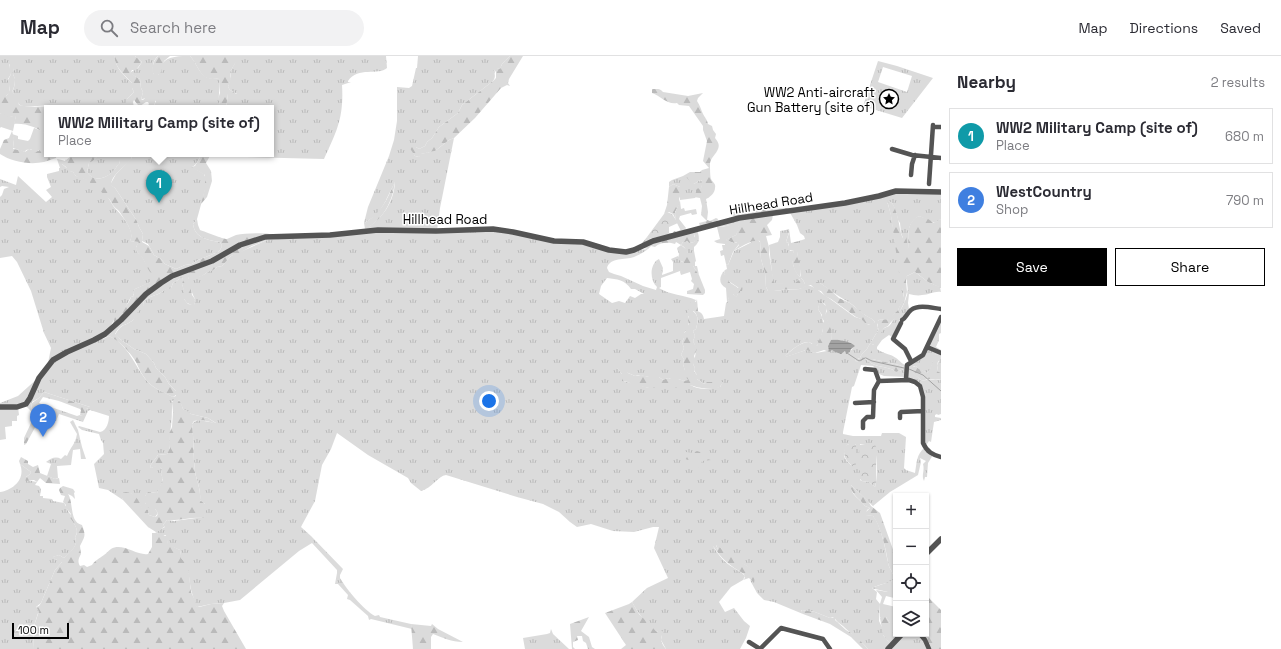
<!DOCTYPE html>
<html lang="en">
<head>
<meta charset="utf-8">
<style>
	:root { --surface:#fff; --page:#f2f2f3; --text:#2b2b33; --muted:#7c7c81; --line:#e1e1e2; --accent:#000 }
	body { margin:0; font-family:"Space Grotesk",sans-serif; background:var(--page); color:var(--text) }
	.controls { position:absolute; right:12px; bottom:12px; display:grid; overflow:hidden; border-radius:0px; box-shadow:0 1px 3px #0004 }
	.controls button { width:36px; height:36px; display:grid; place-items:center; padding:0; border:0; border-bottom:1px solid var(--line); background:var(--surface); color:var(--text); font:20px sans-serif }
	.scale { position:absolute; left:12px; bottom:10px; width:57px; box-sizing:border-box; padding-left:4px; border:2px solid #000; border-top:0; font-size:11px; line-height:14px; white-space:nowrap; color:#000; -webkit-text-stroke:3px #fff; paint-order:stroke }
	.you { position:absolute; left:489px; top:345px; width:14px; height:14px; margin:-10px; border:3px solid #fff; border-radius:50%; background:#1a73e8; box-shadow:0 0 0 6px #1a73e833 }
	.badge { display:grid; place-items:center; width:26px; height:26px; border-radius:50%; background:var(--accent); color:#fff; font-size:13px; font-weight:700 }
	.pin { position:absolute; translate:-50% -33px; filter:drop-shadow(0 1px 2px #0008) }
	.pin::after { content:''; position:absolute; top:21px; width:14px; height:12px; background:inherit; clip-path:polygon(0 0,100% 0,50% 100%) }
	.popup { position:absolute; left:44px; top:49px; width:230px; height:52px; box-sizing:border-box; display:grid; place-content:center; border-radius:0px; background:var(--surface); filter:drop-shadow(0 1px 3px #0005); font-size:13px; white-space:nowrap; color:var(--muted) }
	.popup b { font-size:15px; color:var(--text) }
	.popup::after { content:''; position:absolute; left:50%; top:100%; margin-left:-8px; border:8px solid transparent; border-top-color:var(--surface) }
	.list { margin:0; padding:0; list-style:none }
	h2 { display:flex; justify-content:space-between; align-items:center; height:52px; margin:0; padding:0 16px; font-size:17px }
	h2 small { font-size:13px; font-weight:400; color:var(--muted) }
	.list li { display:grid; grid-template-columns:26px 1fr auto; gap:12px; align-items:center; box-sizing:border-box; height:56px; margin:0 8px 8px; padding:0 8px; border:1px solid var(--line); border-radius:0px }
	.list b { display:block; font-size:15px; white-space:nowrap }
	.list p { margin:0; font-size:13px; white-space:nowrap; color:var(--muted) }
	.list em { font-size:13px; font-style:normal; color:var(--muted) }
	.actions { display:flex; gap:8px; padding:12px 16px }
	.actions a { flex:1; padding:9px 0; border:1px solid var(--accent); border-radius:0px; text-align:center; font-size:14px; color:var(--accent) }
	.actions .main { background:var(--accent); color:#fff }
	.icon { flex:none; width:22px; height:22px; fill:none; stroke:currentColor; stroke-width:2; stroke-linecap:round; stroke-linejoin:round }
	.map { position:relative; flex:none; width:941px; height:593px; overflow:hidden }
	header { display:flex; align-items:center; gap:24px; box-sizing:border-box; height:56px; padding:0 20px; background:var(--surface); border-bottom:1px solid var(--line) }
	header strong { font-size:19px }
	nav { display:flex; gap:22px; margin-inline-start:auto; font-size:14px }
	.search { width:280px; height:36px; background:var(--page); display:flex; align-items:center; gap:10px; box-sizing:border-box; padding:0 14px; border-radius:22px; color:var(--muted); font-size:15px }
	main { display:flex }
	aside { flex:1; background:var(--surface) }
	.map>svg:first-child { display:block }
	.grass { fill:url(#grass-tufts); fill-rule:evenodd }
	.forest { fill:url(#forest-firs) }
	.park { fill:url(#park-crowns) }
	.garden { fill:#dbdbdb }
	.water { fill:url(#water-rules) }
	.lines { fill:none; stroke-linecap:round; stroke-linejoin:round }
	.stream { stroke:#a2a2a2; stroke-width:1 }
	.minor { stroke:#545454; stroke-width:4.5 }
	.tertiary { stroke:#545454; stroke-width:5.5 }
	.labels { text-anchor:middle; stroke-width:3; stroke-linejoin:round; paint-order:stroke }
	.poi-label { font-size:13px; fill:#000; stroke:#fff; text-anchor:end }
	.street-label { font-size:13px; fill:#000; stroke:#fff }
</style>
</head>
<body>
<header>
<strong>Map</strong>
<div class="search"><svg class="icon" aria-label="search" viewBox="0 0 24 24"><circle cx="10" cy="10" r="6"/><path d="M15 15l6 6"/></svg>Search here</div>
<nav><a>Map</a><a>Directions</a><a>Saved</a></nav>
</header>
<main>
<div class="map">
<svg width="941" height="593" viewBox="0 0 941 593">
	<defs>
		<pattern id="grass-tufts" width="24" height="20" patternUnits="userSpaceOnUse"><rect width="24" height="20" fill="#dbdbdb"/><path d="M3 7l-1-3M5 7V3M7 7l1-3M15 17l-1-3M17 17v-4M19 17l1-3" fill="none" stroke="#bababa"/></pattern>
		<pattern id="forest-firs" width="22" height="20" patternUnits="userSpaceOnUse"><rect width="22" height="20" fill="#dbdbdb"/><path d="M5 1l3.5 6h-7zM16 11l3.5 6h-7z" fill="#bababa"/></pattern>
		<pattern id="park-crowns" width="20" height="18" patternUnits="userSpaceOnUse"><rect width="20" height="18" fill="#dbdbdb"/><path d="M2 6a3 3 0 1 1 6 0M12 15a3 3 0 1 1 6 0" fill="none" stroke="#bababa"/></pattern>
		<pattern id="water-rules" width="6" height="5" patternUnits="userSpaceOnUse"><rect width="6" height="5" fill="#a2a2a2"/><path d="M0 2.5h6" fill="none" stroke="#8a8a8a"/></pattern>
	</defs>
	<rect width="100%" height="100%" fill="#fff"/>
	<path class="grass" d="M0 0H114C116 13 124 19 132 27V32L134 36 127 43V50L125 51 128 52C109 52 88 53 69 52 63 52 57 49 51 49 44 49 25 52 20 49 17 47 18 41 12 36 15 31 16 23 13 18 14 13 14 11 9 8L11 18 8 23 10 28 9 37 6 40H0Z
		M135 0H158C152 5 153 11 153 18L158 19C161 15 161 11 163 7 167 0 181 0 190 0 200 11 200 26 219 22 221 30 217 42 220 48L219 52H153L156 45 145 42 141 44 143 36 141 32 140 23 129 17 138 12 142 6Z
		M236 0H386L387 12C378 20 358 10 348 25V26H351L342 29C344 61 337 75 324 103L210 100 211 98H271V52H226L228 38H237L230 34 228 31 231 21 230 16 235 7Z
		M418 0H510L502 8 500 13 495 12C493 16 497 20 493 25L462 49 458 57 439 71 432 82 427 86 425 90 419 93 416 91H410L415 100 419 101 420 98 435 95 449 84 454 82 440 152 437 175 489 173 575 186 616 196 648 193C644 196 639 199 634 201 625 204 610 201 607 212L609 216 614 218 621 220 643 230 656 234 657 231C649 224 650 207 659 203L663 212 662 219 673 215V206L671 203 678 200 681 205 684 207V211L680 216V215L661 222V231L659 232C670 239 684 239 696 244 694 248 689 251 688 257 687 259 689 261 689 263 689 268 688 273 684 277V282L682 286 684 292 681 299 684 303 683 308 688 324 683 325 679 323H671L668 322 663 324 659 321H649L639 319 635 320 617 312 622 318 623 325 649 332H685L691 329C698 335 712 332 720 331L723 326H707L704 328 697 323V319L694 314 695 312 693 308C696 300 697 292 693 285L695 280 693 275 696 273C698 265 699 260 693 254 698 255 703 256 704 263L724 260 726 247 729 244 728 241V238H733L736 241 738 238V235L742 234 727 224V220L724 218 725 214 727 213 726 208 728 209 734 195 756 184H758L760 186 761 203 765 217 766 231 768 235 800 233 807 229 805 228 803 224 801 222 795 227 776 228 773 227 769 189 778 186 780 181V175L786 174 789 176 786 186 789 187 788 189 790 195H794C790 203 794 215 800 221L801 219 796 190 799 185 805 183 804 180 800 177 797 169 789 155 887 138 941 136V163L935 167 919 160C905 168 909 181 908 194L901 177 900 167 898 164 896 155 892 147 889 145H887L891 159 904 242 898 254 890 263 878 264 877 272 879 273C875 279 872 285 868 291 866 296 862 296 860 302L855 304V305L860 306 864 303H866C875 313 888 309 896 316L902 314 904 311 899 309 872 303V289C881 286 879 279 882 274 884 271 887 272 890 269 897 259 904 251 907 239 909 233 906 227 907 220L915 216 928 226 940 231 941 236C934 235 929 239 922 239 918 240 913 239 909 238L908 247 909 253 903 262 899 263V266L892 281 889 279 882 284 877 291V293C884 298 891 298 896 302 900 305 902 308 907 310L919 303 941 261V277L939 278V284L936 291 941 294V317L937 315 938 309 937 308 939 306 937 298 935 299C932 305 933 312 927 317L919 313 916 310H914L910 314 921 324C928 325 934 322 941 324V358L938 359 937 358 935 359V361L941 362V364L934 366 931 386 929 385 927 388H924L921 331 906 321 884 320 879 318 875 312 873 310 861 309 854 330 852 331 843 376V378L853 380H881L882 377H899L906 381 904 412 906 414 915 417C917 406 916 399 925 391L933 399 928 407 927 421H925L924 425C921 419 925 415 923 408L926 405 920 402 921 406 918 419 890 436 873 450 876 453 851 429C850 439 860 443 865 450L870 452 867 454 866 459 873 460C881 469 886 495 888 507 889 513 895 518 894 524 887 528 879 528 872 532L877 536 876 543 880 548 879 565 883 573V579L891 589 887 593H868C861 584 851 578 843 570 839 567 836 565 834 561L830 562 815 556 802 554 801 555 803 558 774 546 764 544 757 537 750 524 754 526C755 510 745 510 733 503 727 499 723 493 716 489L718 494 713 490C718 499 725 507 734 512 738 515 742 516 745 520L743 524 731 531 719 546 725 556 734 552 744 565 750 570 746 582 740 593H666L661 584 662 578C650 573 638 558 632 546L647 532 668 522 654 492 659 471H653L634 476 613 475 591 468 577 471 570 466 559 456 543 448 517 441 446 419C438 420 432 432 421 435L411 427 408 422 368 399 337 377 331 393 322 409 315 445 302 469 301 471 311 480 343 513 340 519V522C347 534 364 554 375 560L379 559 380 561 411 568 412 573 371 563 369 564 368 560 350 544 347 543 348 539 338 528H335L337 517V514L312 487 299 495 240 544 224 547 211 548 197 551 195 549C195 544 193 541 192 537 188 523 191 514 181 502V500L180 494 168 489 166 479H158L157 477 155 476 165 471 163 469 167 464 174 465 204 461 205 448 200 444C201 433 197 426 195 416 193 400 194 384 192 368L194 366 198 364 216 367 208 362 191 358 183 353 181 348 179 344 172 345C172 356 172 366 170 377 169 384 172 392 167 398L158 399 150 410 151 412 158 409 162 413 161 418 163 422 160 432 157 437 148 436 145 440V447L151 453H155L158 457 155 461 149 459 148 454 142 453C137 443 134 434 121 437L123 444 108 434 99 432 94 408 104 398 103 387 101 384 99 378 82 374 78 371 79 370 100 376C107 375 109 365 109 360L90 354 88 355 83 366 59 358 56 365 41 363 33 359H40L41 361C45 361 48 362 51 362L54 357 45 354 47 352 45 349 77 360 80 359 81 360 84 358 86 353 90 351 44 336 39 342 32 346 31 355 25 349 48 307 51 292 44 277 31 235 17 206 12 200 0 202V141L2 139 4 133 9 131 2 130 0 131V123L16 129 18 120 46 146 52 141 46 134 51 131 47 121V118L59 115V112H60L57 103 62 104V108L70 115 73 116 76 120C79 121 84 122 88 124 94 129 101 134 107 140 110 144 111 147 114 151 121 159 136 174 130 185L139 186 136 191 137 196 141 199 148 211 151 217V225L149 227 135 233 133 238 134 240 131 241 125 252 114 264 103 283 109 280C129 289 134 309 147 325 154 333 164 336 173 341L176 340V335L169 328 165 321 156 312 154 307 146 298 134 293 120 283 115 279C122 266 125 271 133 264 135 261 135 258 137 255 140 252 142 253 144 248L143 246C148 240 156 240 162 236 165 234 166 232 171 232L173 227 181 222 183 223C181 230 183 229 184 234 185 236 184 240 184 243L188 248 194 249 195 243C191 236 190 228 188 221 198 221 200 222 209 215H212L217 211 222 210 231 200 267 184 366 175 365 173C382 164 394 146 395 126L384 148 377 159 364 167 368 151 389 100 394 84 397 65V31L409 32 412 30 416 12H417ZM607 222C617 223 625 224 631 233H635L644 238H641L635 242 630 240 625 247 619 245 612 247 599 238 601 230ZM820 227C830 234 839 241 850 247 855 250 859 256 865 259 869 262 872 262 875 266L869 269C865 267 864 266 861 263 860 262 857 262 855 261 845 254 836 247 826 240 820 236 815 231 808 229ZM820 245 825 248 827 255 825 259 832 277 831 284C838 283 850 285 854 290L850 296 846 298 845 295 840 298 832 294 816 297 806 294 785 301C787 297 802 285 808 286 810 286 814 289 817 290 823 278 827 266 818 253ZM849 388H855L856 389 851 409C843 402 842 398 847 389ZM860 388H874C877 398 878 421 875 431L869 426 862 425 860 424Z
		M878 5 897 10 933 22 902 62 863 50ZM883 11 912 20 907 36 878 26Z
		M99 98H120C120 100 120 102 120 104 120 107 119 108 117 110 112 120 95 129 87 116L89 107 93 105Z
		M131 98H202C199 102 197 109 192 111L204 118 206 123 205 134 197 163 193 168C195 182 207 184 220 186L222 190 220 194 218 196 198 204 192 208 185 209 176 213 165 208 161 203 154 199 148 188 142 185 143 178 139 171 137 165 115 132 110 129 116 118 132 102 130 100Z
		M683 120H686L694 128 700 124 703 126 701 132 695 135 697 139 695 142 680 144V131L673 128 669 131V126L672 124Z
		M697 173C699 181 701 185 694 191V195L696 205 695 206V210H697L699 219 693 210V204L684 191 681 189 683 186 686 185 689 187 694 186 695 183 694 176Z
		M39 321 27 347 0 351V347L18 340Z
		M73 364 78 374 82 391 86 403H81L80 393 73 394 71 409 57 410 58 422 55 423 47 420 51 408 46 406C51 402 56 400 61 403L65 399 67 400C71 390 75 389 77 378L70 366Z
		M20 408 31 416 30 418 26 421V424L37 426 35 429 39 430 41 433 40 440H43V442L52 443 53 445 64 447C67 451 67 455 71 459L70 462C74 467 80 474 75 481 79 491 70 495 64 502L59 499 53 501 57 504H62V506L55 514 41 547 36 551 39 554 34 570 33 593H0V436C13 434 26 423 20 408Z
		M551 573 553 578 569 593H525L523 582 547 578 550 577Z
		M904 578H919L928 593H890Z"/>
	<path class="forest" d="M114 0H135L142 6 136 14H132L130 17 140 23 141 32 143 36 141 44H143L147 40 151 43H155V47L153 52H146L149 48 148 46H146L140 50 138 49 134 44 133 46 134 52 125 51 126 50C124 43 130 41 134 36L132 32V27C124 18 116 13 114 0Z
		M158 0H170L164 5 161 16 155 22C151 15 152 6 158 0Z
		M190 0H236L237 4 230 16 231 23 228 31 230 34 238 39 228 38 226 52H219L220 48 218 43 220 37 219 22C200 27 200 11 190 0Z
		M510 0H523L509 23 508 27 510 30 507 29 501 32 475 62 454 82 449 84 435 95 421 98 419 101 415 100 409 91H416L419 93 425 90 427 86 432 82 439 71 458 57 462 49 493 25 496 22V16L491 10 500 13 502 8Z
		M10 5 14 12 13 18 15 23C15 28 14 32 12 36L17 40 19 49C34 53 51 48 67 52H47V80C39 72 26 67 14 68L16 60H13L7 62 0 57V40H6C11 36 10 29 8 24L11 18 9 15Z
		M652 33C657 33 660 32 663 36L688 40 703 37 698 42 697 45C700 49 701 54 703 58 705 62 707 63 708 68L712 70 713 74 716 78 715 82C725 93 712 98 710 107 710 110 710 121 711 123 713 127 716 127 715 132 715 137 710 141 706 143L708 156 707 164 710 165 716 162 718 163 717 166 737 162 731 159 732 156 738 155 751 157 761 153 788 152 789 154 773 159 772 164 767 169 772 179 766 180 769 191V198L774 227C781 228 788 226 795 227L800 223V221L803 224 805 228H813L817 226 820 227 829 233 839 242 850 247 865 259 872 263 875 266 879 264 889 263 898 254 904 240 900 224 891 160 887 144C899 147 898 173 903 182L906 178 908 193C909 182 905 166 919 160L928 163 934 167 941 163V232L928 226 915 216 907 220 906 225 907 236 904 247 897 261 891 266 888 270 884 272 881 276C882 280 879 285 876 288 875 288 873 288 872 289 872 290 872 301 872 303L899 309 904 311 902 314 896 316C888 309 875 313 866 303H864L860 306 854 305 860 302C862 296 866 296 868 291 872 285 875 279 879 273L877 272 878 268 875 266 871 269 866 268 861 263 856 261 831 243 825 240 821 235 816 234 811 229C805 229 804 233 799 233 789 234 780 233 770 236L768 235 766 231 765 217 761 203 760 185C753 183 740 191 734 195L739 189 737 186 734 187 725 184 736 179 739 171C732 167 725 171 717 171L716 168 701 172 699 167 707 165 701 159 702 150 700 142 694 141 696 138 695 133 701 132 702 125 700 124 694 128C689 127 689 121 683 120L690 116H700L702 114 709 112 703 105 707 85 703 74V70L689 50 679 49 677 47C667 49 661 40 652 37Z
		M12 75 14 83 13 93 21 94 25 96 29 93 38 95 47 89V98H57L56 102C52 103 48 105 44 106 30 109 12 106 0 98V93L4 84 9 82Z
		M74 98H99L93 105 89 107 87 116C96 129 111 120 117 110 119 107 120 108 120 104 120 102 120 100 120 98H131L130 100 132 102C126 111 112 117 111 129L115 132 137 165 139 171 143 178 142 186 149 190 154 199 161 203 165 208 176 213 185 209 192 208 198 204 218 196 220 194 222 190 220 186C207 184 195 182 193 168L197 163 198 169 200 174C206 176 223 183 227 183 230 182 233 180 236 179 247 177 269 176 279 180L266 183 267 184 252 190 238 198 231 200 222 210 217 211 212 215H209L202 220 196 222 188 221 191 228V233L192 239 195 243 194 250 187 247 184 243V235L182 228 183 223 181 222 173 227 171 232C166 233 165 234 162 236 156 240 148 240 143 246L144 248 143 252C135 256 138 259 133 264 125 271 122 266 115 278L120 283 134 293 146 298 154 307 156 312 165 321 169 328 176 335V339L173 341C165 337 154 333 147 325 142 319 139 313 136 306 130 296 120 285 109 280L101 283C105 278 110 273 113 268 114 266 114 263 115 261 121 254 128 250 131 241L134 240 133 237 135 233 150 226 151 217C147 213 145 205 141 200 139 197 136 196 136 192 136 191 138 186 139 186L130 185C135 176 124 163 119 155 117 153 114 151 112 148 111 146 110 143 107 141 101 136 95 130 88 125 83 121 77 124 73 116L68 115 66 111 62 108V104L65 105 66 103V104Z
		M202 98H211L206 107 211 115 212 125 207 141 201 148 205 132V119L191 111 195 110Z
		M395 125C393 145 383 164 365 173L364 167C381 158 388 142 395 125Z
		M673 128 680 131 681 134 680 136 681 138 679 143 680 147 675 156 676 164 673 158 669 156 664 158 667 149 669 131Z
		M685 172 689 176H694L695 177 694 180 696 183 694 186 689 187 687 185 685 186H683L681 189 687 194 688 197H691L693 199V210L699 219 705 234V237L703 239 687 238V235L693 233 694 228 691 225 692 223 690 216 681 219 680 216 684 208 683 206 678 203 679 198 677 192 681 189 676 186 675 188C669 186 660 186 655 191L651 190 648 193 639 191 647 181 651 183 666 179 669 177H673L674 175 677 176 680 174 681 175Z
		M789 173 791 187 799 185C793 194 803 210 800 221 793 215 794 209 791 201L794 195 789 194 788 191 789 187 786 186 789 177 786 174Z
		M725 214 724 218 727 219C727 227 732 227 738 232L740 230H743L742 235H738V238L736 242 733 238H728L729 244 727 246 726 232C718 228 719 220 725 214Z
		M697 243 698 255H693C699 260 698 265 696 273L693 275 695 280 693 285 697 293 694 300 696 305 693 308 695 312 694 315 697 319V323L704 328 707 326H724C724 326 720 330 720 331 715 334 695 332 691 329L688 332H649L633 329 628 326 622 325V318L616 311 626 314 628 317 635 320 641 319 649 321H659L663 324 668 322C673 324 678 321 683 325L688 324 684 318 685 315 683 308 684 303 681 299 684 292 682 286 684 282V277L686 275V272L689 268 688 264 689 261 687 259 690 247 692 245 696 246Z
		M820 244 827 251C827 254 825 257 826 260 830 272 836 278 828 290L829 296 824 294 815 297 806 294 783 302C790 296 799 286 809 286L812 288 814 287 817 290 823 274 822 269 824 265 822 262V259L818 253Z
		M937 298 938 299 939 304 937 308 938 309 937 315 941 317V324C936 322 933 324 928 323L925 324H921L909 314 912 311 916 310 919 313H922V314L927 317C932 312 932 305 934 299Z
		M44 336 93 352H87L85 358 81 360 80 359 81 354 80 353 59 345 43 341 39 347 45 350 47 352 45 354 53 357V360L49 362 45 360 41 361 39 359H34L38 362V366L26 388 24 389V382L31 367 32 360 31 355 32 347 39 342Z
		M175 343C180 343 182 349 183 353L187 355 191 358 208 362 217 368C210 366 202 363 194 365L192 368C194 384 193 400 195 416 197 426 201 433 200 444L205 448 206 454 204 462C191 461 179 465 167 464L163 469 165 470 159 475 156 476 148 471 123 444 120 437C122 437 124 436 126 436 135 436 139 445 142 452L148 454 149 459 155 461 157 460 158 457 155 453H150C144 449 142 441 148 436L157 437 163 423 161 418 162 413 158 410 151 412 150 410 158 399 167 398 170 392 169 378 172 371 173 356 172 346Z
		M697 395 700 396 703 402 711 404 702 405 699 412 698 407 695 404 696 402 695 400 688 404 678 400 686 396 692 397Z
		M21 401 28 405V408L33 411 38 409 40 417 55 423 59 422 60 428 46 427 40 422 37 426 34 424 26 425 25 422 30 418 31 416 20 408 19 405Z
		M851 429 868 445 871 450 880 457 896 502V536H888L871 532 892 525 894 524C895 518 889 513 888 507 886 493 881 471 873 460L863 459 870 452 865 450C860 443 853 440 850 430Z
		M63 430 73 433 75 436 74 437 75 443 72 440 68 438C74 447 69 466 82 469 86 480 85 480 80 490L81 498C79 502 77 505 80 510L84 509 87 511 92 509C95 504 99 503 104 499 106 498 109 494 111 493 122 486 137 500 148 498L152 491V477H157L159 479 162 478 165 480 167 479 168 488 180 494 181 499V502L188 510 191 536 195 544 196 550 199 551 211 548 224 547 222 550 224 555 246 593H33L34 570 39 555 36 551 39 550 41 547 55 514 62 506V504H57L52 501 59 499 64 502C69 495 79 491 75 481 80 475 74 467 70 462L71 458 66 452V449L63 446 65 440 61 439 59 434 60 432Z
		M712 488 718 494 716 488 734 503 739 505 749 511 753 515 755 521 754 527 749 522 743 524 745 522 744 518C729 509 721 503 712 488Z
		M926 534 928 541 941 554V593H929L920 578H926Z
		M632 546 639 558 656 575 658 576 664 575C660 582 660 586 666 593H621L626 589 605 557 629 548Z
		M802 554 815 556 830 562H833L835 559V564L846 574 856 580 868 593H863L851 581 830 568 803 558 801 556Z
		M896 556V578H901L891 589 883 579 880 562 881 561H886L890 567 893 563V561Z
		M589 561 581 575 589 581 592 591 595 593H588L586 587 583 585 582 580H577L578 584 573 586V591L575 593H572L570 568Z
		M411 568 431 570 432 568 438 573 463 586C451 586 444 582 433 578L431 581V593H413Z"/>
	<path class="park" d="M667 156 672 158 678 167 669 171V177L667 179 649 183 647 181 664 158Z
		M871 387 875 388 876 391V426L875 431 869 426 862 425 860 423 859 389Z
		M849 388H855L856 389V408L854 411C846 406 842 399 845 390Z"/>
	<path class="garden" d="M0 57 5 59 7 61 13 60H16L13 75 1 71 0 72Z
		M34 72 42 75 47 80V89L42 95 39 94 35 97 31 93 26 94 25 96 13 92 14 84 12 78 18 80V83L28 85 30 83Z
		M680 145 681 153 684 152 685 155 696 153 697 158 692 159 691 157 680 160 679 163 686 172H685L681 175 676 165 675 157Z
		M730 169H736L740 171 736 179 726 184 734 187 738 186 739 188 733 196 728 209 726 208 724 199 721 200 720 195 723 194 722 189H725V188L717 187 714 185 720 183 717 171H722Z
		M18 351 19 359 17 360V365H12V370L5 371 6 383 0 384V352Z
		M876 534 888 536H896V539L894 542 886 540 883 548 896 551V556L893 561 894 566V568L890 567 886 561H881L880 562V548L882 541Z"/>
	<path class="water" d="M831 284C838 283 850 285 855 290L851 293 850 296 846 298 845 295 841 298 835 296 832 294 829 296 828 290Z"/>
	<g class="lines">
		<path class="stream" d="M847 297 859 305 865 302
			M866 302 872 305 904 312
			M909 313 923 319 941 335"/>
		<path class="minor" d="M933 71H941
			M892 93 912 99 941 102
			M911 119 912 108 915 99
			M929 128 933 69
			M902 264C906 262 907 257 911 254 919 248 932 252 941 253
			M901 267 893 283 905 293 911 305
			M927 291 941 297
			M865 313 875 314 879 325
			M906 323 907 309 923 299 941 261
			M855 347 874 346
			M900 362V357L901 356 923 355
			M863 372V365L867 361H873L874 334 879 325 909 324 915 326 920 330 923 341V387C927 396 933 399 941 401
			M920 578 925 584 929 593
			M749 586 760 593
			M760 593 781 572 823 583 830 593"/>
		<path class="tertiary" d="M0 351H17L26 348 30 342 39 322 53 304 67 296 94 284 105 278 121 264 146 238 161 227 172 220 212 205 240 189 265 181 330 179 378 174 436 175 493 173 513 176 554 185 583 186 609 194 626 196 634 194 653 185 739 162 845 147 879 140 896 135 941 136
			M926 498 941 483
			M888 593 902 578"/>
	</g>
	<defs>
		<symbol id="sight-ring" viewBox="-11 -11 22 22"><circle r="9.5" fill="#fff" stroke="#000" stroke-width="1.5"/><path d="M0-6L1.8-2.2L6-1.7L2.9 1.2L3.7 5.4L0 3.3L-3.7 5.4L-2.9 1.2L-6-1.7L-1.8-2.2Z" fill="#000"/></symbol>
	</defs>
	<g fill-rule="evenodd">
		<use href="#sight-ring" x="878" y="32" width="22" height="22"/>
	</g>
	<g class="labels">
		<g class="poi-label">
			<text x="875" y="41">WW2 Anti-aircraft<tspan x="875" dy="15">Gun Battery (site of)</tspan></text>
		</g>
		<g class="street-label">
			<text transform="translate(771 147) rotate(-9)" y="5">Hillhead Road</text>
			<text x="445" y="168">Hillhead Road</text>
		</g>
	</g>
</svg>
<div class="controls">
<button>+</button>
<button>−</button>
<button><svg class="icon" aria-label="locate" viewBox="0 0 24 24"><circle cx="12" cy="12" r="6"/><path d="M12 2v4M12 18v4M2 12h4M18 12h4"/></svg></button>
<button><svg class="icon" aria-label="layers" viewBox="0 0 24 24"><path d="M12 4l9 5-9 5-9-5zM3 14l9 5 9-5"/></svg></button>
</div>
<div class="scale">100 m</div>
<div class="you"></div>
<div class="pin badge" style="left:159px;top:147px;background:#0f9aa8">1</div>
<div class="popup"><b>WW2 Military Camp (site of)</b>Place</div>
<div class="pin badge" style="left:43px;top:381px;background:#3f7fe0">2</div>
</div>
<aside>
<h2>Nearby<small>2 results</small></h2>
<ul class="list">
<li><span class="badge" style="background:#0f9aa8">1</span><div><b>WW2 Military Camp (site of)</b><p>Place</p></div><em>680 m</em></li>
<li><span class="badge" style="background:#3f7fe0">2</span><div><b>WestCountry</b><p>Shop</p></div><em>790 m</em></li>
</ul>
<div class="actions"><a class="main">Save</a><a>Share</a></div>
</aside>
</main>
</body>
</html>
